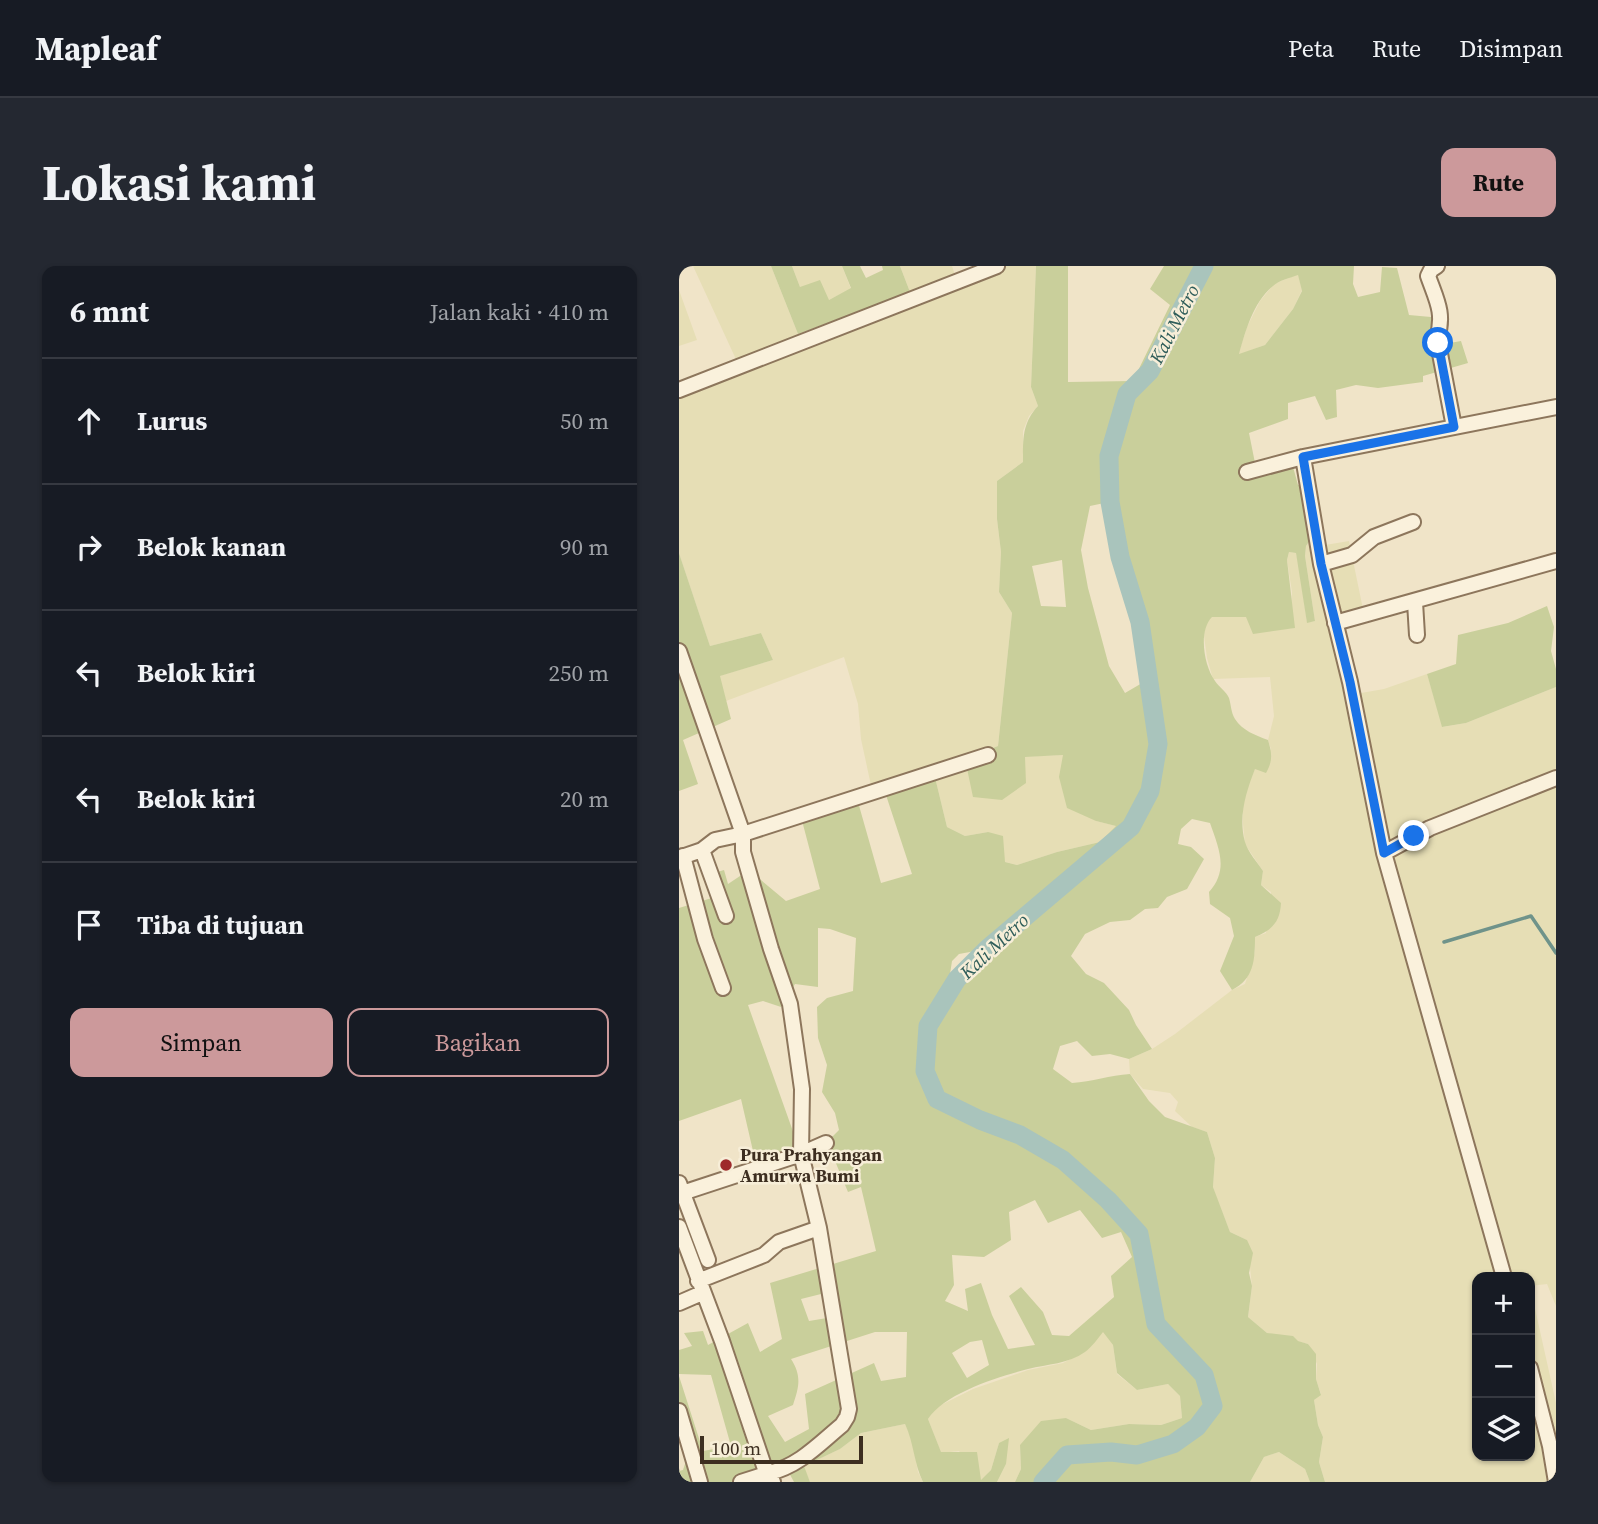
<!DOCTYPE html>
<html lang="id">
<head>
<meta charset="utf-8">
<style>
	:root { --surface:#171b24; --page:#242831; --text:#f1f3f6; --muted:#9ea1a6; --line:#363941; --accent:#cc999b }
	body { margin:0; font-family:"Source Serif 4",serif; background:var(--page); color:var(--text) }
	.controls { position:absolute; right:21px; bottom:21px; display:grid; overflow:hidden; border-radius:14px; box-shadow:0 2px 5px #0004 }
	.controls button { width:63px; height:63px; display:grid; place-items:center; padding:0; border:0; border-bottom:2px solid var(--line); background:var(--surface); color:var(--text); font:35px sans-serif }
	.scale { position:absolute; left:21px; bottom:18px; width:163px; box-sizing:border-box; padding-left:7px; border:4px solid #3d2e20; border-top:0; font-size:19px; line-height:24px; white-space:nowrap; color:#3d2e20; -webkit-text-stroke:5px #f7eed8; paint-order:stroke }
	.stop { position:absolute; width:21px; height:21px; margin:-16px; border:5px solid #1a73e8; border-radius:50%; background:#fff }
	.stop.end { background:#1a73e8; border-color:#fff; box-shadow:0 2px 7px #0008 }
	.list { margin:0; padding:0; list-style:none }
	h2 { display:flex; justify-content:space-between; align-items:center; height:91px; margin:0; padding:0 28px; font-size:30px }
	h2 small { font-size:23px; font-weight:400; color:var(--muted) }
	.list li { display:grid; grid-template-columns:46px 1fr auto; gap:21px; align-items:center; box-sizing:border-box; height:126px; padding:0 28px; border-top:2px solid var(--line) }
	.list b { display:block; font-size:26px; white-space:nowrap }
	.list em { font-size:23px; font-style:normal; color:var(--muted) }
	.actions { display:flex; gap:14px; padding:21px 28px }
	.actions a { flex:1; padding:16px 0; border:2px solid var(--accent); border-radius:14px; text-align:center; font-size:24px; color:var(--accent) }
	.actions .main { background:var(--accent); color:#111 }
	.icon { flex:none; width:38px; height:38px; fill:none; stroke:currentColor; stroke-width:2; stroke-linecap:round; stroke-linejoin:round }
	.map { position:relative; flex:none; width:877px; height:1216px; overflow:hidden; border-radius:14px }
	header { display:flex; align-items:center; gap:42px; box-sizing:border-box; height:98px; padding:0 35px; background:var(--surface); border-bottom:2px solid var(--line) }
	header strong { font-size:33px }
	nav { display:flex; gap:38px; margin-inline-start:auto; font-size:24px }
	.intro { display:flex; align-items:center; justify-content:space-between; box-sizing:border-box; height:168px; padding:0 42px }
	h1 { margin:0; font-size:49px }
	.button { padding:18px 32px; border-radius:14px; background:var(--accent); color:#111; font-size:24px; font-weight:700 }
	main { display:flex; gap:42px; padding:0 42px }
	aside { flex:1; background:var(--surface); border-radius:14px; box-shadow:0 2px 5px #0004 }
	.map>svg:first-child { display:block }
	.farmland { fill:#e6deb5; fill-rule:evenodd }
	.green { fill:#c9cf9b; fill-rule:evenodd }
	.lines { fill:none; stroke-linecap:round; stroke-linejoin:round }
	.stream { stroke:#6f938a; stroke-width:3.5 }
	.river { stroke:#a9c4bc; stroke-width:19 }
	.minor-casing { stroke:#8d765c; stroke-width:18 }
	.minor { stroke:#faf1dc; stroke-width:14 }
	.route { stroke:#1a73e8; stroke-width:9 }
	.poi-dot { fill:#9e2a2b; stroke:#f7eed8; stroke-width:2.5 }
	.labels { text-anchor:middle; stroke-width:5; stroke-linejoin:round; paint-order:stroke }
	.poi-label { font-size:18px; font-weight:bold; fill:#3d2e20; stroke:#f7eed8; text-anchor:start }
	.water-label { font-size:19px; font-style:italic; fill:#2f5d5a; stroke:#f7eed8 }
</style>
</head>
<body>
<header>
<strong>Mapleaf</strong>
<nav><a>Peta</a><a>Rute</a><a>Disimpan</a></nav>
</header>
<div class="intro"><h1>Lokasi kami</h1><a class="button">Rute</a></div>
<main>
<aside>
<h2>6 mnt<small>Jalan kaki · 410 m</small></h2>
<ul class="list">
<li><svg class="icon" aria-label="ahead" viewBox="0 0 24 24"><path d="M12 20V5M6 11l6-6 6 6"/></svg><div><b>Lurus</b></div><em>50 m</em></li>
<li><svg class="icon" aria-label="right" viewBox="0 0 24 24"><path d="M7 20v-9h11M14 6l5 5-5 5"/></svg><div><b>Belok kanan</b></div><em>90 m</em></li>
<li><svg class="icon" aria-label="left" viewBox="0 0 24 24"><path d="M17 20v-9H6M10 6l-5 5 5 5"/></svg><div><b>Belok kiri</b></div><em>250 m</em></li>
<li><svg class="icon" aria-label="left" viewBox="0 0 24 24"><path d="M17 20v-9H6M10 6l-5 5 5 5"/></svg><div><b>Belok kiri</b></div><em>20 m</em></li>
<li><svg class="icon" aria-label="arrive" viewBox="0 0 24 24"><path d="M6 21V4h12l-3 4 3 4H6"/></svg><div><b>Tiba di tujuan</b></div></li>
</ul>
<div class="actions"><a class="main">Simpan</a><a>Bagikan</a></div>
</aside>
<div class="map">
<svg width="877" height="1216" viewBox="0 0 877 1216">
	<rect width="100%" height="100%" fill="#f0e4c8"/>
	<path class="farmland" d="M14 0H92L119 68 231 26 221 0H273L278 15 319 0H357L352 121 359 140 350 150 344 165V196L318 215V253L322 286 320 326 333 347 319 480 287 493 384 489 417 555 438 560 421 576 378 586 338 599 326 596 309 566 286 570 268 561 254 503 193 524 182 473 179 438 165 391 47 435 40 410 94 394 82 367 31 380 0 287V119L61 102Z
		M113 0H163L172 23 150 34 121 21Z
		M619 8 623 24 614 43 586 79 559 89 568 61 581 35 595 18Z
		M0 24 18 74 0 80Z
		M641 273 646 279 670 275 686 353 659 356 682 427 705 423 748 408 764 461 787 457 877 421V1040L868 1018 851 1020 877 1137V1216H646L640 1196 644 1171 639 1159 635 1134 642 1128 637 1113 638 1098 629 1078 588 1067 569 1051 573 1020 568 974 551 966 538 933 534 921 536 892 528 866 513 861 496 845 499 836 491 827 464 823 451 808 450 793 473 783 496 768 553 724 566 718 576 686V671L587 667 592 626 582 619 584 605 566 578 564 558V539L569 519 576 503 592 483 589 474 595 450 591 411 534 413 528 392 525 370 526 357 532 351H568L608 363 615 362 612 344 613 326 608 294 610 286 617 287 620 301 628 356 636 355 626 290 627 280 631 274ZM798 1011H851V1190H798Z
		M424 1065 434 1079 438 1108 458 1124 489 1118 501 1130 503 1152 482 1159 450 1158 412 1164 387 1152 341 1179 342 1203 336 1216H318L327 1198 320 1177 312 1204 302 1215 280 1185 262 1187 249 1153 256 1142 294 1123 349 1104 384 1097 407 1085Z
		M226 1158 233 1173 239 1206 244 1216H131L124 1200 161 1183 182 1167Z
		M600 1186 626 1203 631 1216H571L585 1191Z"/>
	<path class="green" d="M92 0H113L121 21 141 14 150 34 172 22 163 0H181L187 12 204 4 203 0H221L231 26 119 68Z
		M357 0H389V116L454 115 491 39 471 23 485 0H675L674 18 679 31 701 26 703 1 718 2 730 49 752 51 760 79 782 75 789 97 744 110V116L699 122 677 119 657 124 658 151 647 154 636 130 609 137V153L570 167 576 197 611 190 619 219 627 218 641 273 631 274 627 280 626 290 636 355 628 357 617 287 610 286 608 294 616 362 574 368 567 351H533C519 365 525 400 536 415 540 421 547 425 550 432 552 438 552 447 556 453 564 465 576 469 589 474 593 487 594 495 587 507L576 503C567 526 559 551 566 576 569 586 578 596 584 605L582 619 602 637C601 656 593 664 576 671 576 694 575 713 553 724L541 705 555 670 551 652 531 638 530 626C550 604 540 583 531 557L513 553 502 563 499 578 512 581 525 593 508 623 488 631 479 642 466 643 451 654 431 656 406 668 392 690 407 708 425 717 450 744 457 759 473 783 450 793 431 788 413 790 398 775 381 780 374 803 393 817C413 816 431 809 451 808L470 835 486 851 528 866 536 892 534 921 551 966 568 974 574 987 570 1007 573 1020 569 1051 588 1067 614 1070 619 1075 629 1078 637 1088V1113L642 1129 635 1134 639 1159 644 1171 640 1196 646 1216H631L626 1203 600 1186 585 1191 571 1216H336L342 1203 341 1179 362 1155 387 1152 412 1164 450 1158 482 1159 503 1152 501 1130 489 1118 458 1124 438 1107 434 1079 424 1066C419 1072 413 1081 406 1086 389 1098 369 1098 349 1103 319 1111 266 1127 249 1153L262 1186H298L302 1214 312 1204 320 1177 330 1172 327 1198 318 1216H244C235 1198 235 1177 226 1158L182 1167 161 1183 125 1200 131 1216H115L109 1205 70 1216H0V1205L4 1204 10 1186 0 1160V1110L24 1185 52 1180 32 1109 0 1108V1084L13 1080 5 1067 24 1065 29 1079 69 1057 81 1086 103 1073 91 1017 197 985 182 921 169 926 148 876 160 864 156 847 143 826 148 799 139 772 138 741 148 732 174 725 177 672 151 663 139 662V721L116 718 102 741 84 735 69 739 122 888 77 898 62 833 0 855V642L36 631 29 609 45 604 49 618 70 604 107 635 141 623 121 547 177 529 202 617 233 608 205 523 254 503 268 561 286 570 309 566 324 570 326 596 338 599 378 586 421 576 437 560 417 555 388 542 380 511 384 489 346 491 347 517 323 534 294 531 286 493 319 480 333 347 320 326 322 286 318 253V215L344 196C344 174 343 157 359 140L352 121ZM619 9 623 25 614 43 586 79 560 88C567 64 574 37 594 20 600 14 611 12 619 9ZM430 236 441 291 461 356 470 413 446 427 430 400 409 322 402 284 411 240ZM383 294 387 341 362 340 353 300ZM307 683 278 713 268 728 273 695 280 688ZM356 934 369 957 401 944 423 972 442 966 453 991 432 1010 435 1031 390 1070 373 1069 364 1046 342 1021 330 1030 356 1079 329 1083 313 1049 302 1017 286 1023 289 1045 266 1035 275 1019 273 989 305 991 332 974 330 946ZM154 1025 160 1050 130 1055 122 1033ZM196 1066H228L227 1111 202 1115 195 1097 126 1128 130 1163 106 1176 89 1150 114 1139C120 1121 123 1110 112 1093ZM303 1074 310 1099 288 1112 273 1087 291 1076Z
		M0 287 31 380 82 367 94 394 41 410 52 453 4 474 19 518 0 525Z
		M868 340 875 361 872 385 877 403V421L787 457 763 461 748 408 777 398 779 369 829 357Z"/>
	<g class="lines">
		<path class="stream" d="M765 676 852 650 877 687"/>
		<path class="river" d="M364 1216 388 1189 432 1186 458 1189 494 1178 518 1161 534 1140 525 1109 477 1058 460 968 429 934 384 894 341 869 301 854 258 833 246 805 249 760 278 713 308 683 452 561 471 525 479 478 461 356 441 291 431 236 430 190 448 128 471 105 525 0"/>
		<defs>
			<path id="minor" d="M758 0 752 4 749 10C757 33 766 47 758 72L775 161
				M0 124 318 0
				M877 141 624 191 642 298 671 416 705 587 751 562 877 512
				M568 206 624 191
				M642 298 673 289 695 271 734 256
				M736 336 738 369
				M656 357 877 295
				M0 385 64 568V586L92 683 111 738 123 823 122 888 140 962 170 1143 168 1151 163 1159C140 1178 120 1200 90 1207L94 1216
				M23 584 47 650
				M705 587 825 1011
				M4 590 26 673 44 722
				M0 592 23 584 36 574 64 568 309 489
				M0 917 29 994
				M0 928 122 888 147 877
				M0 961 43 1075 85 1200 90 1207 62 1216
				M19 1015 85 989 100 976 140 962
				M0 1037 23 1027
				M851 1102 871 1180 877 1216
				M0 1145 21 1216"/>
		</defs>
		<use href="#minor" class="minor-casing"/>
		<use href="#minor" class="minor"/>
	</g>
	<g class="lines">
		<path class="route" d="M735 570 705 587 671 416 642 298 624 191 775 161 759 77"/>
	</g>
	<circle class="poi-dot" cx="47" cy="899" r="7"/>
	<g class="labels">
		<g class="poi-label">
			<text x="61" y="895">Pura Prahyangan<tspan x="61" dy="21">Amurwa Bumi</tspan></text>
		</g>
		<g class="water-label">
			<text transform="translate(495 58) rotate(-63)" y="7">Kali Metro</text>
			<text transform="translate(315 680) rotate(-43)" y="7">Kali Metro</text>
		</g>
	</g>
</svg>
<div class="controls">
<button>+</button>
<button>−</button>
<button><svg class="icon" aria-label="layers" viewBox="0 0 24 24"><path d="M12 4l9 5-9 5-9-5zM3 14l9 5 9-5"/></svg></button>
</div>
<div class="scale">100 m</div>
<div class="stop" style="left:759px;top:77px"></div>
<div class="stop end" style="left:735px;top:570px"></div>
</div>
</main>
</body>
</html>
